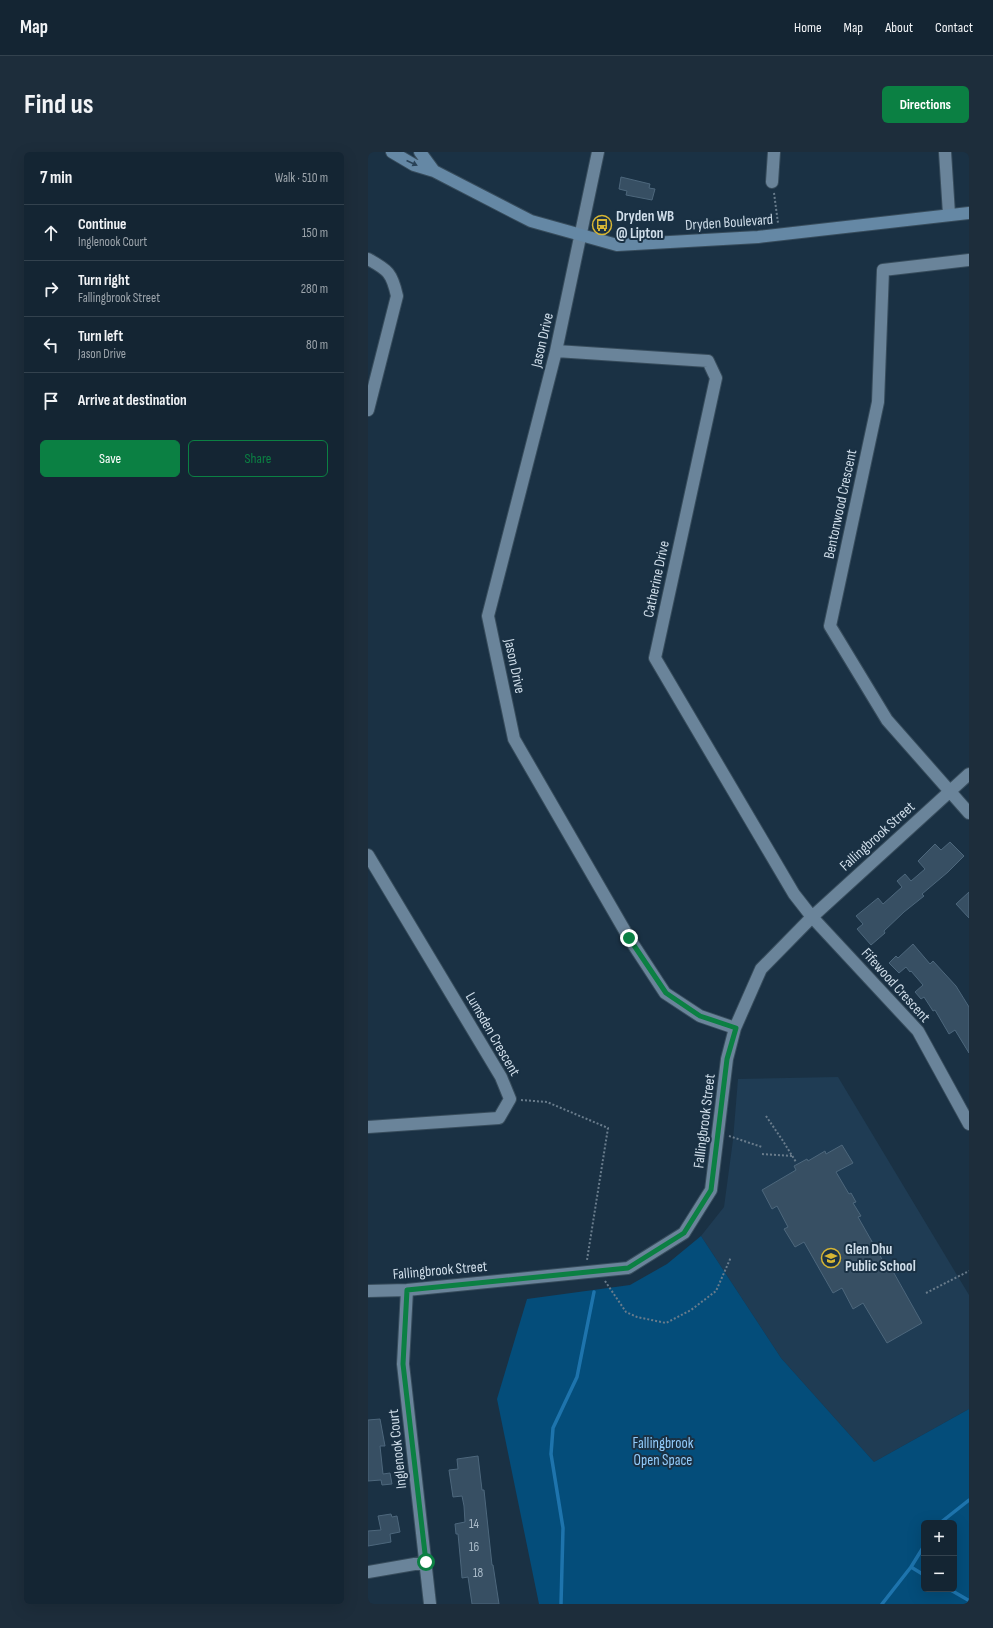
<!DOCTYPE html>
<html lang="en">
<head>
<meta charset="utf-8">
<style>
	:root { --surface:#142533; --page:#1d2d3b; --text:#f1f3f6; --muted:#9da5ac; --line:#33424e; --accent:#0b8043 }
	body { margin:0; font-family:"Sofia Sans Condensed",sans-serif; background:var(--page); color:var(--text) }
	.controls { position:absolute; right:12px; bottom:12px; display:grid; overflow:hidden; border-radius:6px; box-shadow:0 4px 16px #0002 }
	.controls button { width:36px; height:36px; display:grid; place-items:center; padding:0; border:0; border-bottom:1px solid var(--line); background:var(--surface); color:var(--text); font:20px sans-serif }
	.stop { position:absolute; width:12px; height:12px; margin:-9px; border:3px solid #0b8043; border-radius:50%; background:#fff }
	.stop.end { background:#0b8043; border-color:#fff; box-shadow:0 1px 4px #0008 }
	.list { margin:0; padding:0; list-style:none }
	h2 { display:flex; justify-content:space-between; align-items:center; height:52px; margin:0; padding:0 16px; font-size:17px }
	h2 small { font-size:13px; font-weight:400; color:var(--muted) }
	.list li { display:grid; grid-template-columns:26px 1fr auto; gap:12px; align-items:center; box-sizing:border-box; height:56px; padding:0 16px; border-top:1px solid var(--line) }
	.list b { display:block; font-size:15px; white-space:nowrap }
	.list p { margin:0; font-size:13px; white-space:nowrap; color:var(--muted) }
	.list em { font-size:13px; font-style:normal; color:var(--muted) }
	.actions { display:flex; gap:8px; padding:12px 16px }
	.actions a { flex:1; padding:9px 0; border:1px solid var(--accent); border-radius:6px; text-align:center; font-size:14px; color:var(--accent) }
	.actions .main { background:var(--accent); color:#fff }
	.icon { flex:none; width:22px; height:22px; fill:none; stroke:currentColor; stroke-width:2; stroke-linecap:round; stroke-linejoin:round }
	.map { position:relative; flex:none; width:601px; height:1452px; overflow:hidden; border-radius:6px }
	header { display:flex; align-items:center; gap:24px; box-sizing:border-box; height:56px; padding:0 20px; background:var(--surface); border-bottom:1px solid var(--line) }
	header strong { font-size:19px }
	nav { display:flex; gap:22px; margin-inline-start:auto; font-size:14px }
	.intro { display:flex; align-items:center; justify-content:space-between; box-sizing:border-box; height:96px; padding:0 24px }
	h1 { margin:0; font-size:28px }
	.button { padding:10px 18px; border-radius:6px; background:var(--accent); color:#fff; font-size:14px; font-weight:700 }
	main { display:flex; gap:24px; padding:0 24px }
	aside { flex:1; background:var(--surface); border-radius:6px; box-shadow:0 4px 16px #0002 }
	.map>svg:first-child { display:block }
	.built { fill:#1f3c54 }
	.green { fill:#044d7a; fill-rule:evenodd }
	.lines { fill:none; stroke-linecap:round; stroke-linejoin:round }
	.stream { stroke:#1e74ad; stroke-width:3.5 }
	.building { fill:#374f63; stroke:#4d677c }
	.street-casing { stroke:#374c5c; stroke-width:14 }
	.secondary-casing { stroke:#374c5c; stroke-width:14 }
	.path { stroke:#697c8c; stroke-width:2; stroke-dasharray:2 2; stroke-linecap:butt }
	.street { stroke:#6a849a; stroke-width:12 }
	.secondary { stroke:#6588a5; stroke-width:12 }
	.oneway { fill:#294257 }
	.route { stroke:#0b8043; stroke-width:5 }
	.labels { text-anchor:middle; stroke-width:4; stroke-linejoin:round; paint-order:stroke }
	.number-label { font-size:13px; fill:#a9bac8 }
	.poi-label { font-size:15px; font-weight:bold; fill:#cfdde9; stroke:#1a3144; text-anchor:start }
	.street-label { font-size:15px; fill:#cfdde9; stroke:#1a3144 }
	.park-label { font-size:15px; fill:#92cbfa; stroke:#1a3144 }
</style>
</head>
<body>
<header>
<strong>Map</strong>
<nav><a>Home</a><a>Map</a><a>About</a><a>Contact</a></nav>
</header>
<div class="intro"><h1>Find us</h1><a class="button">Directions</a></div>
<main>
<aside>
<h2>7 min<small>Walk · 510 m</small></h2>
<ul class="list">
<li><svg class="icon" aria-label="ahead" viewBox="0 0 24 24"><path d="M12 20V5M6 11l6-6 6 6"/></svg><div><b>Continue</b><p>Inglenook Court</p></div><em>150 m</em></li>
<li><svg class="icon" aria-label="right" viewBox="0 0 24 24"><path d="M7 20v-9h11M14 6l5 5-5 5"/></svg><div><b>Turn right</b><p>Fallingbrook Street</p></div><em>280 m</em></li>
<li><svg class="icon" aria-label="left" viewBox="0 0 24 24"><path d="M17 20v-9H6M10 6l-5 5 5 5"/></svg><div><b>Turn left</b><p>Jason Drive</p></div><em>80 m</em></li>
<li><svg class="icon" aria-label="arrive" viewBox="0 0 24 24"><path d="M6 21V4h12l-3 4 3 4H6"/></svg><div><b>Arrive at destination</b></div></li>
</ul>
<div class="actions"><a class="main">Save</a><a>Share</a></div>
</aside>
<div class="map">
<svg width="601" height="1452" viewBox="0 0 601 1452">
	<rect width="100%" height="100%" fill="#1a3144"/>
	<path class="built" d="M470 925 601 1143V1257L506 1310 413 1206 333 1084 356 1055 365 988 370 927Z"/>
	<path class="green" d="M333 1084 413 1206 506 1310 601 1257V1452H171L129 1247 159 1147 262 1133 299 1112ZM556 1371H586V1437H556Z"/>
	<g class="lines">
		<path class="stream" d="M572 1371 601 1348
			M543 1415 556 1423
			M581 1437 600 1448
			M193 1452 195 1376 183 1302 185 1276 209 1225 226 1140
			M514 1452 543 1415 556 1394"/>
	</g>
	<path class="building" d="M253 25 282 32 281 36 287 37 284 48 258 43 259 39 251 37Z
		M582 690 596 704 580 720 554 742 556 744 536 760 516 779 517 781 503 793 489 777 495 772 488 764 510 746 515 752 534 735 529 729 537 722 543 729 557 717 550 709 567 692 573 698Z
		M601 740V766L588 752Z
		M545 792 562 812 565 809 588 834 601 855V901L587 878 581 882 567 858 565 859 556 845 553 847 547 840 555 833 543 819 542 820 538 815 531 821 521 811 528 804 530 806Z
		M474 993 485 1011 468 1020 481 1042 483 1041 488 1050 485 1051 493 1064 490 1065 519 1116 522 1114 554 1171 519 1191 495 1151 485 1157 474 1136 465 1141 436 1090 427 1095 416 1077 420 1075 409 1054 404 1057 394 1038 428 1018 426 1014 439 1007 440 1009 457 999 458 1002Z
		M12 1267 17 1294H12L15 1322 22 1321 24 1332 14 1333 13 1328 0 1329V1268Z
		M110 1304 114 1338H116L124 1413H125L131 1452H104L100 1425 94 1426 93 1414 90 1382H88L87 1372 97 1370 96 1354 94 1344 85 1345 81 1318 90 1317 89 1307Z
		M23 1362 24 1365 29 1364 32 1380 22 1382 23 1390 0 1394V1379L13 1378 10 1364Z"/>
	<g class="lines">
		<defs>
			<path id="street" d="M230 0 188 199 120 464 146 587 261 786 297 841 332 864 367 876
				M577 0 581 62
				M404 30 406 0
				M0 107C20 118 24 121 29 144L0 258
				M601 108 515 118 510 250 462 474 519 568 601 661
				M188 199 340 209 348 226 287 506 426 742 444 765 550 879 601 972
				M0 703 133 925 142 947 131 966 0 975
				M39 1138 35 1212 62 1452
				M0 1139 39 1138 260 1116 316 1081 343 1038 359 907 367 876 393 817 444 765 601 622
				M0 1420 58 1410"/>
			<path id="secondary" d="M24 0 46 13 66 19 163 69 249 93 390 85 601 61
				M52 0 66 19"/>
		</defs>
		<use href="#street" class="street-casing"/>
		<use href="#secondary" class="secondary-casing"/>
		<path class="path" d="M406 41 410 71
			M153 948 179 950 240 976 219 1108
			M398 964 415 989 428 1010
			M361 984 394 995
			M394 1002 424 1004
			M237 1129 258 1160 269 1165 298 1171 323 1158 348 1139 363 1105
			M558 1141 601 1119"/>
		<use href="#street" class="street"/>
		<use href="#secondary" class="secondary"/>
	</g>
	<defs><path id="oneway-solid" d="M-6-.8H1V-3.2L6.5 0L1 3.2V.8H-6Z"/></defs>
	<use class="oneway" href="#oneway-solid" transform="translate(44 11) rotate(25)"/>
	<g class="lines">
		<path class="route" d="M58 1410 35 1212 39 1138 260 1116 316 1081 343 1038 359 907 368 876 332 864 298 841 261 786"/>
	</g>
	<defs>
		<symbol id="bus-ring" viewBox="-11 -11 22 22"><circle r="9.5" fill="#1a3144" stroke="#d6b534" stroke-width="1.5"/><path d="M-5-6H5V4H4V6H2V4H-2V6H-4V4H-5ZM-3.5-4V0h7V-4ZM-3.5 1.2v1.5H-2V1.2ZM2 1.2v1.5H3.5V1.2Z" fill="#d6b534"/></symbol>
		<symbol id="school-ring" viewBox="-11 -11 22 22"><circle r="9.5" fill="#1a3144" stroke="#d6b534" stroke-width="1.5"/><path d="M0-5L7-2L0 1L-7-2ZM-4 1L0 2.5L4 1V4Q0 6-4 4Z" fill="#d6b534"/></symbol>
	</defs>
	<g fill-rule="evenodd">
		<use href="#bus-ring" x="223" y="62" width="22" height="22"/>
		<use href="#school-ring" x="452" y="1095" width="22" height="22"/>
	</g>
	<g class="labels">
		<g class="number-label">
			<text x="106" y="1376">14</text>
			<text x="106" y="1399">16</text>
			<text x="110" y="1425">18</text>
		</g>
		<g class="poi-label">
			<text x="248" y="69">Dryden WB<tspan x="248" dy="17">@ Lipton</tspan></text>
			<text x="477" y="1102">Glen Dhu<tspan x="477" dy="17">Public School</tspan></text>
		</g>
		<g class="street-label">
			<text transform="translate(361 70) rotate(-4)" y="5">Dryden Boulevard</text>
			<text transform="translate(174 188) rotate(-77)" y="5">Jason Drive</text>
			<text transform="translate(472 352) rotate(-78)" y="5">Bentonwood Crescent</text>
			<text transform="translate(288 427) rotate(-78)" y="5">Catherine Drive</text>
			<text transform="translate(147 514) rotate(78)" y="5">Jason Drive</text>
			<text transform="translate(509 684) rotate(-42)" y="5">Fallingbrook Street</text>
			<text transform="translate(528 833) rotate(48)" y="5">Fifewood Crescent</text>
			<text transform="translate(125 882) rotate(60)" y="5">Lumsden Crescent</text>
			<text transform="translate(336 969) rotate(-83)" y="5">Fallingbrook Street</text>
			<text transform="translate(72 1118) rotate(-5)" y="5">Fallingbrook Street</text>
			<text transform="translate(29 1297) rotate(-96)" y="5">Inglenook Court</text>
		</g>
		<g class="park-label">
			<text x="295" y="1296">Fallingbrook<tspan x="295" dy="17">Open Space</tspan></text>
		</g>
	</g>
</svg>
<div class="controls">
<button>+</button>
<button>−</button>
</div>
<div class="stop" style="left:58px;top:1410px"></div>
<div class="stop end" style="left:261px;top:786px"></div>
</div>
</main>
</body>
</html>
